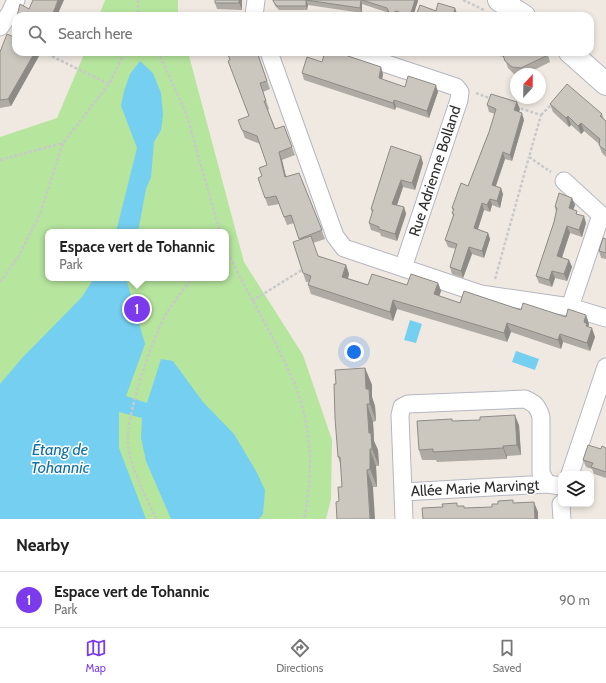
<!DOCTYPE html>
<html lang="en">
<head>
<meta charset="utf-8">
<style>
	:root { --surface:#fff; --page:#f6f6f6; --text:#222; --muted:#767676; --line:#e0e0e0; --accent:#7c3aed }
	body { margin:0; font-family:Cabin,sans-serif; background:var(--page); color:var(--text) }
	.controls { position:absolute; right:12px; bottom:12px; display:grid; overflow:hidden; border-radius:8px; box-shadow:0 2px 6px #0003 }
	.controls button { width:36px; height:36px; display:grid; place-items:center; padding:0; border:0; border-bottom:1px solid var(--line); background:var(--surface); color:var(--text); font:20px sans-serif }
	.compass { position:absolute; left:510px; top:68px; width:36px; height:36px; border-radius:50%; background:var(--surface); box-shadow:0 2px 6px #0003; rotate:22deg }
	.you { position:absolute; left:354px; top:352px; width:14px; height:14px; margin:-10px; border:3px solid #fff; border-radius:50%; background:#1a73e8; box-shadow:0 0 0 6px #1a73e833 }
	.badge { display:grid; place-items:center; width:26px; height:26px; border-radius:50%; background:var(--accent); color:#fff; font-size:13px; font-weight:700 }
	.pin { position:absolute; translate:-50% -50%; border:2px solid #fff; box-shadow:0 1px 4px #0006 }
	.popup { position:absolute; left:45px; top:229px; width:184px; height:52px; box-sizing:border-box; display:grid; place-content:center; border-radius:8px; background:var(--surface); filter:drop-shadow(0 1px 3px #0005); font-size:13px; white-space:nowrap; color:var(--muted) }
	.popup b { font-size:15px; color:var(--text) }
	.popup::after { content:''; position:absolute; left:50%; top:100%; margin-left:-8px; border:8px solid transparent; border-top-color:var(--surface) }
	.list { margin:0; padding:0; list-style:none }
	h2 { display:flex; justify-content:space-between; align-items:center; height:52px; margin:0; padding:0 16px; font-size:17px }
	h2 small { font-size:13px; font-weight:400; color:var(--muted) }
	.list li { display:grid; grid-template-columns:26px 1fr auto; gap:12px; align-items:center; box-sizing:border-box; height:56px; padding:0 16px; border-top:1px solid var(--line) }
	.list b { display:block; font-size:15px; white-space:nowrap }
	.list p { margin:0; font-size:13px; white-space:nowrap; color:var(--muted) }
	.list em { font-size:13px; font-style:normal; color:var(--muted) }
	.icon { flex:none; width:22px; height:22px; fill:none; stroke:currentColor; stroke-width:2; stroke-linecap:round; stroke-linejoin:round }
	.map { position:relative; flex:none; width:606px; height:519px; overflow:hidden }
	.search { position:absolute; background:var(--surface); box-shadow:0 2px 6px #0003; left:12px; right:12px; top:12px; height:44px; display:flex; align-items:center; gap:10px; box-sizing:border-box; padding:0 14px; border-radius:12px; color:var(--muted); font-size:15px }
	.sheet { height:108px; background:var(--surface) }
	nav { display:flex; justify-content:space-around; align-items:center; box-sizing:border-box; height:56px; border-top:1px solid var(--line); background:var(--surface); font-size:11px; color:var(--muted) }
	nav a { display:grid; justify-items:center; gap:2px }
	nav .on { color:var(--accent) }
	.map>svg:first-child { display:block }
	.green { fill:#b6e59e; fill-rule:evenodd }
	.water { fill:#75cff0 }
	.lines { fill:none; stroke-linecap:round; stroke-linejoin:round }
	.street-casing { stroke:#b4b7c1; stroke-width:19 }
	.secondary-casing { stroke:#b4b7c1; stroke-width:24 }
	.path { stroke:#c9c9c9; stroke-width:2.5; stroke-dasharray:3 2; stroke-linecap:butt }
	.street { stroke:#fff; stroke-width:17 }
	.secondary { stroke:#fff; stroke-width:22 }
	.wall { fill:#afaba4 }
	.shaded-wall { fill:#8e8b86 }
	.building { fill:#cbc7bf; stroke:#8e8b86 }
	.labels { text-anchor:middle; stroke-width:3; stroke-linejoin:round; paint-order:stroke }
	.street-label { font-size:15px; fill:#2e2e2e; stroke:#fff }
	.water-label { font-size:16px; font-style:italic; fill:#0d6fa3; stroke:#fff }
</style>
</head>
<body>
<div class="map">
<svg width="606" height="519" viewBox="0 0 606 519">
	<rect width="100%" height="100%" fill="#efe9e1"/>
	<path class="green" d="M105 0H178V16H99Z
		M85 52H188L244 262 303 355 332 440 331 499 326 519H0V137L57 118ZM48 232H226V278H48Z"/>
	<path class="water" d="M140 61 153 73 161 93 163 115 161 130 154 142 151 177 146 189 138 232H116L137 148 121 106 124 91 130 74Z
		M94 278H126L145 344 126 396 147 403 161 359 173 361 203 402 234 434 256 471 265 490 263 514 259 519H171L146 461 141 438 142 418 119 412V448L146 519H0V384L23 357 82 297Z
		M410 320 422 324 416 343 404 340Z
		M516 351 539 359 535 370 512 362Z"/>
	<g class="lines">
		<defs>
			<path id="street" d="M254 16 256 0
				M0 27 10 13 16 0
				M269 52 335 236 344 248 481 294 570 307 606 318
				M351 52 456 87 460 92 459 100 403 268
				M564 181 601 215 570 307
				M570 474 606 367
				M403 492 547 484 561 486
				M561 504 562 519
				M404 519 400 415 402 407 408 404 525 399C534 403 538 406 541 417V473L547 484"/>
			<path id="secondary" d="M499 0 524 16
				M570 52 606 84"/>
		</defs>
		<use href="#street" class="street-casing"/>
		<use href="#secondary" class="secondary-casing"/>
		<path class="path" d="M138 0V16
			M463 0 484 10
			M43 52 109 84
			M158 52 186 113 220 232
			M476 93 492 99
			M516 107 541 115 529 157 551 172
			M541 115 552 104
			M0 160 63 143
			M226 248C246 292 272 332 291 376 312 420 314 472 304 519
			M495 279 529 157
			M0 282 18 257 40 214 63 143 109 84 125 52
			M252 301 305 268
			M156 519C146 496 131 470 128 445 125 417 151 344 164 318 171 304 183 291 192 278"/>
		<use href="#street" class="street"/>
		<use href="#secondary" class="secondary"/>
	</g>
	<path class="wall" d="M242 0V10L217 9 215 3Z
		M273 0H418V1L413 16H390L389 13 362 4V13L308 5 307 10H279L275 6Z
		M0 52H38L39 56 11 106 0 108Z
		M257 52 270 89 263 92 269 109 268 110 275 129 284 126 295 155 282 160 286 177 299 173 325 239 313 243 318 256 346 265 349 274 348 278 368 285H407L438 283 441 291 439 296 460 303 521 310 566 317 586 315 589 324 588 327 595 337 590 351 563 342 561 349 511 332 507 342 397 309 393 321 311 294 308 285 309 282H306L293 242 300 240 294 223 287 225 279 204 268 206 258 178 262 176 259 168 267 165 260 144 245 138 242 130 249 116 230 60Z
		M468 52H479L478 55Z
		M482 52H538L548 55 550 62 526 74H514L508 68 504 57Z
		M322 62 383 74 382 80 405 87 438 92 429 118 396 107 395 110 304 80 302 73Z
		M550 104 602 114 604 119 606 121V157L602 153 599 145V144L584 131 581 134 571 125 569 127 553 112Z
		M487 105 520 109 519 112 524 120 512 161 505 159 496 186 503 194 500 208 492 205 490 212 484 210 478 229 488 233 490 239 484 258 472 254 463 278 452 274 450 267 456 249 448 247 445 240 453 216 452 213 453 211 452 208 468 186 489 132 495 114 489 112Z
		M391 146 423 163 415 190 403 187 397 205 404 207 406 214 397 241 381 236 380 233 371 230 369 223 372 213 371 209Z
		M572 198 575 205 573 210 586 223 582 237 570 233 562 258 569 260 572 267 567 281 555 278 552 287 539 283 536 276 554 222 556 212 555 207Z
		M606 239V259L601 258 599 251Z
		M365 368 372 385V397L375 406 376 421 373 422 374 441 378 450 379 466H376L377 487H373L339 501 342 487 341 466 338 457 336 384Z
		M453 421 519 425 521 455 507 456V459L437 462 436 460H422L419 450Z
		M606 448V478L594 474 592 469 586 467 583 460 601 449Z"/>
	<path class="shaded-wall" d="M58 0H64L57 16H52Z
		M239 0H242V10L239 3Z
		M306 0 308 5 307 10 306 6Z
		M361 0 362 4V13L360 8Z
		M415 0H418V1L413 16H410Z
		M455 8 458 16H453Z
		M35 52H38L39 56 11 106 8 99Z
		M381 67 383 74 381 85 379 78Z
		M436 85 438 92 429 118 427 111Z
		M394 100 396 107 395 110 393 103Z
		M517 102 520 109 517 117 514 110Z
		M522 113 524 120 512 161 510 155Z
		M568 116 571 125 569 127 566 118Z
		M581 123 584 131 581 134 578 126Z
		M279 152 282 160 288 185 285 177Z
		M503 152 505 159 494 191 492 185Z
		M421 156 423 163 415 190 412 183Z
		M401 180 403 187 395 211 392 204Z
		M501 188 503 194 500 208 497 201Z
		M572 198 575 205 571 215 569 208Z
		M490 199 492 205 490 212 487 205Z
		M482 203 484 210 476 235 474 228Z
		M404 207 406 214 397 241 395 234Z
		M584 216 586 223 582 237 579 230Z
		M567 226 570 233 560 263 557 256Z
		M488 233 490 239 484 258 482 251Z
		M469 247 472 254 463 278 461 271Z
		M569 260 572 267 567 281 564 274Z
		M346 265 349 274 346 285 342 277Z
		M552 271 555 278 552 287 549 280Z
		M438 283 441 291 437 303 434 294Z
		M393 300 397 309 393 321 390 312Z
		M586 315 589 324 588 327 590 332 584 322Z
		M507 323 511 332 507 342 504 333Z
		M592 328 595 337 590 351 587 343Z
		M560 334 563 342 561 349 558 340Z
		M365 368 372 385V397L375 406 376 421 370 404 366 389Z
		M367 404 373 422 374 441 378 450 379 466 372 449 369 433Z
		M515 415 519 425 521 455 517 445Z
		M503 446 507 456V459L503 448Z
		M370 449 376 466 377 487 370 469Z
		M367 470 373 487 375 519H370Z
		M534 502 538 512V519H535Z"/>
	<path class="building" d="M33 0H58L52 16H17L20 4 29 9Z
		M215 0H239V3H215Z
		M273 0H361L360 8 306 0V6H277L273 1Z
		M362 0H415L410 16 396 11 390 15 387 8Z
		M438 3 455 8 453 16H416L420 5 436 11Z
		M7 34 16 38V52H35L8 99 0 100V52Z
		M227 52H257L267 81 260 83 266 101H264L275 129 284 126 292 147 279 152 285 177 299 173 322 230 299 239 291 215 284 217 276 196 265 198 258 178 262 176 259 168 267 165 257 136 242 130 238 120 249 116 228 61 230 60Z
		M325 52H336L381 67 379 78 405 87 408 76 436 85 427 111 394 100 393 103 302 73 307 57 322 62Z
		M502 52H538L548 55 521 68 512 67 505 61Z
		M567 84 602 114 600 116 606 121V151L599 145 600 139 581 123 578 126 568 116 566 118 550 104Z
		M491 94 517 102 514 110 522 113 510 155 503 152 492 185 501 188 497 201 490 199 487 205 482 203 474 228 488 233 482 251 469 247 461 271 450 267 457 244 445 240 454 214 452 213 454 209 452 208 461 183 468 186 489 132 496 109 487 105Z
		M391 146 421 156 412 183 401 180 392 204 404 207 395 234 379 229V227L369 223 373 210 371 209Z
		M559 193 572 198 569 208 577 211 576 214 584 216 579 230 567 226 557 256 569 260 564 274 552 271 549 280 536 276 554 222 557 208 555 207Z
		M311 236 318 256 346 265 342 277 368 285 372 274 407 285 411 274 438 283 434 294 460 303 464 291 521 310 523 303 566 317 568 309 586 315 584 322 587 324 586 326 592 328 587 343 560 334 558 340 507 323 504 333 393 300 390 312 308 285 311 276 303 273 293 242Z
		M603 238 606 239V253L599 251Z
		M365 368 366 389H369L370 404H367L369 433H371L372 449H370V469L367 470 370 519H337L336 502 339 501 338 487H342L340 457H338L335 418 334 384H336L335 370Z
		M515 415 517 445 503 446V448L433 452V449L419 450 417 421 452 419V421L480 420V417Z
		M588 445 601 449 602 446 606 448V472L591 467 593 463 583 460Z
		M513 500V503L534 502 535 519H423L422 508 443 507 442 504 457 503V506H464V508L492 507V504H498V501Z"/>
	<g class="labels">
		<g class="street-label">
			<text transform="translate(435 171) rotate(-72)" y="5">Rue Adrienne Bolland</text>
			<text transform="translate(475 488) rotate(-3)" y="5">Allée Marie Marvingt</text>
		</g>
		<g class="water-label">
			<text x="60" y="455">Étang de<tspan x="60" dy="18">Tohannic</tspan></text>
		</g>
	</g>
</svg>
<div class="controls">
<button><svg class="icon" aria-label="layers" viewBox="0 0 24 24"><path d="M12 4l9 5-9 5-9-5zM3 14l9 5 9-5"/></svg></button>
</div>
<svg class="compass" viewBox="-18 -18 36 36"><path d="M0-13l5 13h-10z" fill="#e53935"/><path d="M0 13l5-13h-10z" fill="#767676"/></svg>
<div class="you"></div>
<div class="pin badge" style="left:137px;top:309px">1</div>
<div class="popup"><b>Espace vert de Tohannic</b>Park</div>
<div class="search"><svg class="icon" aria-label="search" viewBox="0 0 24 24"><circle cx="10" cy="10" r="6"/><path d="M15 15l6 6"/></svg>Search here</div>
</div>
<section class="sheet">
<h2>Nearby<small></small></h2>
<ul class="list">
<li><span class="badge">1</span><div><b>Espace vert de Tohannic</b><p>Park</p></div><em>90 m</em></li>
</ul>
</section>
<nav>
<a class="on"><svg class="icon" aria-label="map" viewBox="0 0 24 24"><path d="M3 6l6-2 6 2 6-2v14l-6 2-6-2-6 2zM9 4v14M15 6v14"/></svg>Map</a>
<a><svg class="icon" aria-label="directions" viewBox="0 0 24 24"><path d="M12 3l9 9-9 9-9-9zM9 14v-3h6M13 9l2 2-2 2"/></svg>Directions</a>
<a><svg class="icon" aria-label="saved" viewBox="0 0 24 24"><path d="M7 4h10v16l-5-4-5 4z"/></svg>Saved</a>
</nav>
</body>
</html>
